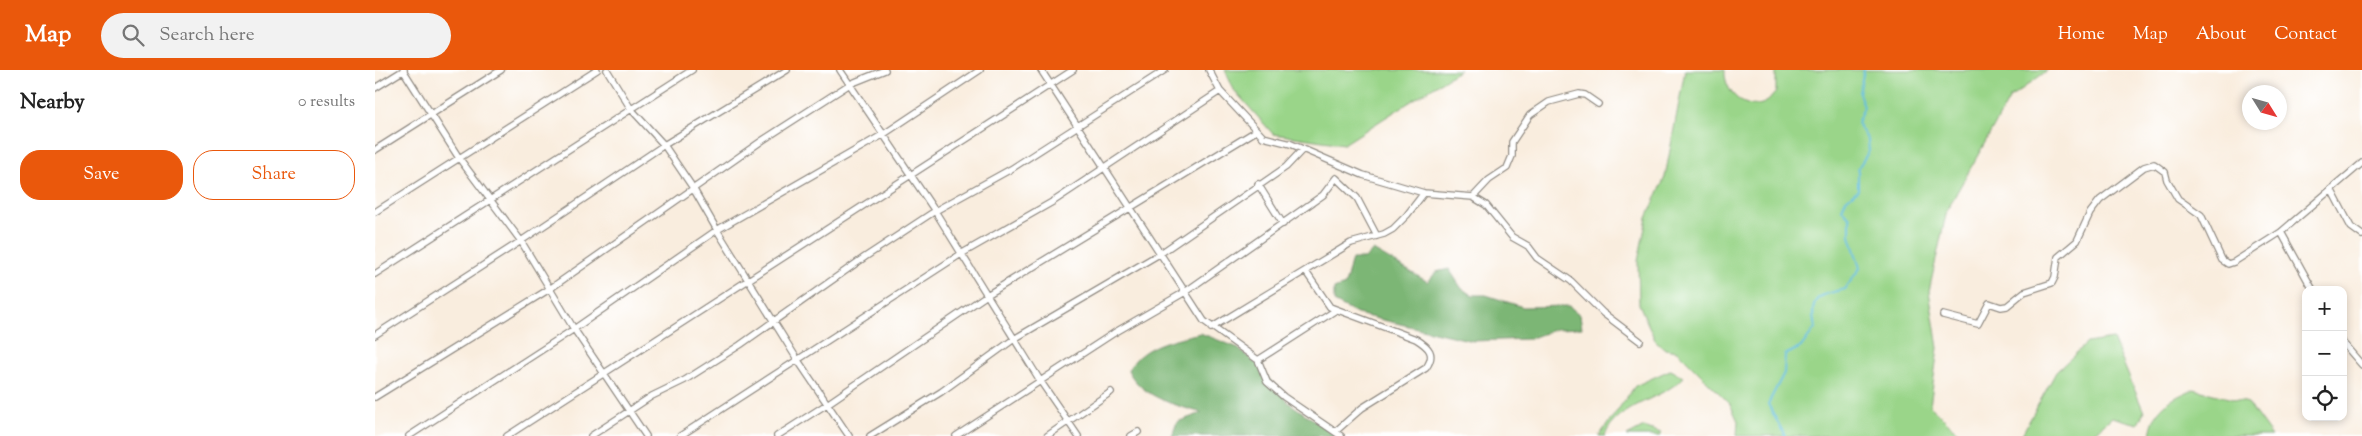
<!DOCTYPE html>
<html lang="en">
<head>
<meta charset="utf-8">
<style>
	:root { --surface:#fff; --page:#f2f2f2; --text:#222; --muted:#767676; --line:#e0e0e0; --accent:#ea580c }
	body { margin:0; font-family:"Sorts Mill Goudy",serif; background:var(--page); color:var(--text) }
	.controls { position:absolute; right:15px; bottom:15px; display:grid; overflow:hidden; border-radius:10px; box-shadow:0 2px 8px #0003 }
	.controls button { width:45px; height:45px; display:grid; place-items:center; padding:0; border:0; border-bottom:1px solid var(--line); background:var(--surface); color:var(--text); font:25px sans-serif }
	.compass { position:absolute; left:1867px; top:15px; width:45px; height:45px; border-radius:50%; background:var(--surface); box-shadow:0 2px 8px #0003; rotate:127deg }
	.list { margin:0; padding:0; list-style:none }
	h2 { display:flex; justify-content:space-between; align-items:center; height:65px; margin:0; padding:0 20px; font-size:21px }
	h2 small { font-size:16px; font-weight:400; color:var(--muted) }
	.actions { display:flex; gap:10px; padding:15px 20px }
	.actions a { flex:1; padding:11px 0; border:1px solid var(--accent); border-radius:20px; text-align:center; font-size:18px; color:var(--accent) }
	.actions .main { background:var(--accent); color:#fff }
	.icon { flex:none; width:28px; height:28px; fill:none; stroke:currentColor; stroke-width:2; stroke-linecap:round; stroke-linejoin:round }
	.map { position:relative; flex:none; width:1987px; height:366px; overflow:hidden }
	header { display:flex; align-items:center; gap:30px; box-sizing:border-box; height:70px; padding:0 25px; background:var(--accent); color:#fff }
	header strong { font-size:24px }
	nav { display:flex; gap:28px; margin-inline-start:auto; font-size:18px }
	.search { width:350px; height:45px; background:var(--page); display:flex; align-items:center; gap:12px; box-sizing:border-box; padding:0 18px; border-radius:28px; color:var(--muted); font-size:19px }
	main { display:flex }
	aside { flex:1; background:var(--surface) }
	.map>svg:first-child { display:block }
	.green { fill:#9ad589; stroke:#62805a }
	.forest { fill:#7bb675; stroke:#537050 }
	.lines { fill:none; stroke-linecap:round; stroke-linejoin:round }
	.stream { stroke:#61bee0; stroke-width:2 }
	.street-casing { stroke:#928c84; stroke-width:8 }
	.street { stroke:#fff; stroke-width:5.5 }
</style>
</head>
<body>
<header>
<strong>Map</strong>
<div class="search"><svg class="icon" aria-label="search" viewBox="0 0 24 24"><circle cx="10" cy="10" r="6"/><path d="M15 15l6 6"/></svg>Search here</div>
<nav><a>Home</a><a>Map</a><a>About</a><a>Contact</a></nav>
</header>
<main>
<aside>
<h2>Nearby<small>0 results</small></h2>
<ul class="list">
</ul>
<div class="actions"><a class="main">Save</a><a>Share</a></div>
</aside>
<div class="map">
<svg width="1987" height="366" viewBox="0 0 1987 366">
	<rect width="100%" height="100%" fill="#fff"/>
	<filter id="ink" filterUnits="userSpaceOnUse"><feTurbulence type="fractalNoise" baseFrequency=".02" numOctaves="2"/><feDisplacementMap in="SourceGraphic" scale="10" xChannelSelector="R" yChannelSelector="G"/><feConvolveMatrix kernelMatrix="1 2 1 2 8 2 1 2 1" color-interpolation-filters="sRGB"/></filter>
	<filter id="wash" filterUnits="userSpaceOnUse"><feTurbulence type="fractalNoise" baseFrequency=".0096" numOctaves="4" result="noise"/><feDisplacementMap in="SourceGraphic" scale="20" xChannelSelector="R" yChannelSelector="G"/><feGaussianBlur stdDeviation="1.12" result="paint"/><feColorMatrix in="noise" values="0 0 0 0 0 0 0 0 0 0 0 0 0 0 0 0 0 1.4 0 .05"/><feComposite in="paint" operator="in"/></filter>
	<g filter="url(#wash)">
		<rect width="100%" height="100%" fill="#f9edde"/>
		<path class="green" d="M850 0H1085L969 74 898 64 859 20Z
			M1310 0H1350C1348 21 1371 45 1393 31 1395 29 1398 25 1401 22V0H1673L1635 28 1572 140 1554 221 1563 278 1555 336 1587 366H1362L1363 351 1355 334 1302 281 1290 279 1280 270 1264 234 1263 191 1272 148 1290 107Z
			M1738 269 1769 342 1763 354 1737 347 1715 366H1646L1681 302 1712 273Z
			M1295 300 1309 307C1288 330 1241 334 1230 366H1224L1260 316Z
			M1819 319 1873 333 1897 366H1775C1778 338 1795 329 1819 319Z
			M1269 357 1286 363V366H1252Z"/>
		<path class="forest" d="M998 180 1053 212 1061 202 1074 199 1087 219 1098 225H1111L1148 237 1194 236 1205 245 1207 258 1181 259 1154 269 1098 271 982 244 959 232V219L970 215 977 189H990Z
			M825 263 861 277 882 294 914 333 962 366H797L802 352 827 343C800 335 766 327 753 300 768 274 797 270 825 263Z"/>
		<g class="lines">
			<path class="stream" d="M1410 366 1393 334 1409 303 1410 285 1426 277 1440 258C1434 227 1441 226 1470 219L1485 198 1475 166V148L1467 139 1471 130 1483 120V98L1494 81 1493 70 1482 53 1489 37 1484 23 1489 0"/>
		</g>
	</g>
	<g filter="url(#ink)">
		<g class="lines">
			<defs>
				<path id="street" d="M28 0 84 88 146 171 199 259 271 366
					M232 0 256 39 289 75 318 118 342 160 422 289 474 366
					M465 0 560 141 666 312 703 366
					M666 0 829 251 883 290 892 312 909 327 966 366
					M834 0 845 21 888 67 916 74 988 105 1049 123 1098 127 1111 135 1137 167 1153 176 1162 188 1196 211 1228 243 1265 271
					M0 18 29 0
					M0 80 126 0
					M883 114 908 154
					M1956 119 1976 157 1987 165
					M1098 127 1114 110 1132 98 1137 86V72L1155 45 1174 32 1204 24 1210 25 1223 34
					M0 142 222 0
					M1906 162 1987 93
					M931 202 955 237 1041 269C1054 277 1061 284 1051 298L987 338 961 361
					M0 204 317 0
					M1568 245 1603 254 1614 233 1626 237 1632 236 1649 222 1677 213 1680 207 1683 187 1702 171 1715 143 1725 130 1769 97 1779 94 1790 102 1792 110 1803 129 1826 145 1847 190 1853 194 1859 192 1906 162 1938 220
					M836 258 976 173 1009 164 1018 159 1032 145 1049 123
					M0 265 146 171 289 75 412 0
					M1968 273 1987 295
					M883 290 961 240
					M0 327 176 218 388 70 475 14 510 0
					M34 366 199 259 342 160 509 64 605 0
					M132 366 698 0
					M216 366 277 326 310 310 365 275 490 187 560 141 636 99 790 0
					M305 366 586 184 679 131 845 21
					M402 366 452 334 612 225 881 61
					M495 366 566 322 639 269 786 183 911 97 928 79
					M581 366 739 263 810 222 948 125 961 108 982 128 1002 166
					M672 366 736 322
					M756 366 763 362"/>
			</defs>
			<use href="#street" class="street-casing"/>
			<use href="#street" class="street"/>
		</g>
	</g>
</svg>
<div class="controls">
<button>+</button>
<button>−</button>
<button><svg class="icon" aria-label="locate" viewBox="0 0 24 24"><circle cx="12" cy="12" r="6"/><path d="M12 2v4M12 18v4M2 12h4M18 12h4"/></svg></button>
</div>
<svg class="compass" viewBox="-18 -18 36 36"><path d="M0-13l5 13h-10z" fill="#e53935"/><path d="M0 13l5-13h-10z" fill="#767676"/></svg>
</div>
</main>
</body>
</html>
